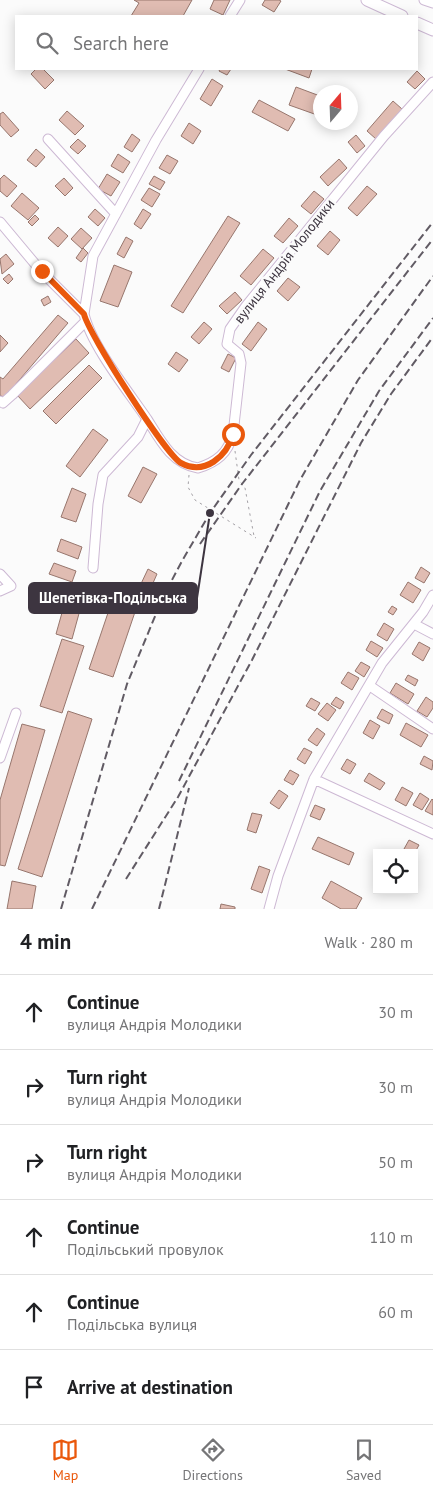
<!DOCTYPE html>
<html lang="en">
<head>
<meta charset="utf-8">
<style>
	:root { --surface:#fff; --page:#f6f6f6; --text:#202124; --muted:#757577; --line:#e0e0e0; --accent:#ea580c }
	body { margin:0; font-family:"PT Sans",sans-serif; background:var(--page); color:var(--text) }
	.controls { position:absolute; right:15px; bottom:15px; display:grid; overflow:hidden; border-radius:0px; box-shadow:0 2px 12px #0003 }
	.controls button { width:45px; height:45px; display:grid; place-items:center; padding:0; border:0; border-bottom:1px solid var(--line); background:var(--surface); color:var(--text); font:25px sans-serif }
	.compass { position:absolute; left:313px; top:85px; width:45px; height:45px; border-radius:50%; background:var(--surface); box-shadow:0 2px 12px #0003; rotate:19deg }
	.stop { position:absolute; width:15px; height:15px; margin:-11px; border:4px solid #ea580c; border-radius:50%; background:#fff }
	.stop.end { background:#ea580c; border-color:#fff; box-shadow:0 1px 5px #0008 }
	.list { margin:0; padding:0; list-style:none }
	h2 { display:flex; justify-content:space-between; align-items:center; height:65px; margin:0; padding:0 20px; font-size:21px }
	h2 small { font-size:16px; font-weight:400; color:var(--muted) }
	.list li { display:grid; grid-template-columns:32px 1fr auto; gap:15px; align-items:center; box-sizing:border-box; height:75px; padding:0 20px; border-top:1px solid var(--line) }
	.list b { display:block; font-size:19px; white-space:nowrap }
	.list p { margin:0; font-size:16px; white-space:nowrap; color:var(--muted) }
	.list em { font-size:16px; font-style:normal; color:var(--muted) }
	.icon { flex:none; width:28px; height:28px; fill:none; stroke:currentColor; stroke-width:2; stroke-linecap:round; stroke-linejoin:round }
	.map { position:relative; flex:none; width:433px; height:909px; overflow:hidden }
	.search { position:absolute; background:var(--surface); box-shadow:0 2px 12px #0003; left:15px; right:15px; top:15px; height:55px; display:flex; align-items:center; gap:12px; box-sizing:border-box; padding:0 18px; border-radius:0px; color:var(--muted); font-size:19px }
	.sheet { height:515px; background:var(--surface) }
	nav { display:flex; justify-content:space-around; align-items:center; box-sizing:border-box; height:70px; border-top:1px solid var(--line); background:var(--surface); font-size:14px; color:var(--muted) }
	nav a { display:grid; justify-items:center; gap:2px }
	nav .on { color:var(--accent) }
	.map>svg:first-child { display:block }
	.building { fill:#e0bcb2; stroke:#97766d }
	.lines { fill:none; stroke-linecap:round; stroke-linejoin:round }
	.minor-casing { stroke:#cdb9d4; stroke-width:11 }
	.major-casing { stroke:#cdb9d4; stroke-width:13 }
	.path { stroke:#a4a1a6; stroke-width:1; stroke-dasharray:2.5 4; stroke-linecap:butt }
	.minor { stroke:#fff; stroke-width:9 }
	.major { stroke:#fff; stroke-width:11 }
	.rail { stroke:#615b64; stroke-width:2; stroke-dasharray:8 4; stroke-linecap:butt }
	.route { stroke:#ea580c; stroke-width:6 }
	.labels { text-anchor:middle; stroke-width:5; stroke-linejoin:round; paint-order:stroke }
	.street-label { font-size:14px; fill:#3d3540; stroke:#fbfbfb }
	.leader { fill:none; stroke:#3d3540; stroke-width:2 }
	.callout-dot { fill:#3d3540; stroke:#fbfbfb; stroke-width:2 }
	.callout { fill:#3d3540; stroke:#3d3540; stroke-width:2 }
	.callout-label { font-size:15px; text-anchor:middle; font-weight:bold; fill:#fff }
</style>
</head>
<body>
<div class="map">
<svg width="433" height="909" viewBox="0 0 433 909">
	<rect width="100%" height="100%" fill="#fbfbfb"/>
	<path class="building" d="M134 0H192L183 16H131L139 3Z
		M214 0H230L223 15 210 9Z
		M265 0H279L281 1 274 12 262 5Z
		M36 69H43L54 80 45 89 31 74Z
		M220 69H231L227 75 219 71Z
		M285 69H312L309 78Z
		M417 71 425 79 415 89 407 82Z
		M212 79 223 86 211 106 200 99Z
		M296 87 320 96V116L289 105Z
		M259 100 295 119 288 131 252 112Z
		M393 101 402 109 376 139 367 131Z
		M67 111 84 126 75 135 59 120Z
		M3 112 19 130 11 137 0 125V114Z
		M189 123 201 131 193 144 181 136Z
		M132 134 140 140 132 152 124 147Z
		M356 135 365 146 357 153 348 142Z
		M78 139 86 146 78 154 70 147Z
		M36 149 45 157 36 167 27 160Z
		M118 154 130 162 123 173 111 166Z
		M167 155 178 161 170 174 159 168Z
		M339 159 347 168 328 186 320 177Z
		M107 174 120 182 111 196 98 189Z
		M4 175 17 186 7 197 0 191V179Z
		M154 176 165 182 160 190 149 184Z
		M64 178 73 188 65 196 55 186Z
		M367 186 377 194 357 216 348 208Z
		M149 188 160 194 152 207 141 200Z
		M314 191 324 199 311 214 301 206Z
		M22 193 39 208 28 220 11 206Z
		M95 209 105 218 98 226 88 217Z
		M143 209 151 214 141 229 134 224Z
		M35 215 39 219 32 226 28 222Z
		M228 216 240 223 183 313 171 306Z
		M289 218 298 226 283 243 274 236Z
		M58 227 68 236 58 247 48 238Z
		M81 228 92 238 82 249 71 239Z
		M330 231 340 240 328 255 317 246Z
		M126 237 133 241 124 258 117 254Z
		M83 248 88 253 81 262 76 258Z
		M263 249 274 258 251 285 240 276Z
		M6 254 14 264 2 274 0 259Z
		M114 265 132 272 118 307 100 301Z
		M9 274 13 279 8 284 3 279Z
		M288 278 300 287 288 301 277 291Z
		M235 292 242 300 227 314 219 306Z
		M48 296 51 302 44 306 41 300Z
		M58 315 68 323 4 398 0 395V377L3 379Z
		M204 322 212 329 199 344 191 337Z
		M258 322 267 329 251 351 242 344Z
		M0 335 8 343 0 352Z
		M76 339 89 353 30 409 17 395Z
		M176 352 188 360 179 372 168 364Z
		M228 354 236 358 229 372 221 368Z
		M89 365 102 378 56 424 43 411Z
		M93 429 108 440 80 477 66 466Z
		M143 467 157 474 141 503 128 496Z
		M72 488 86 494 76 522 61 517Z
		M61 539 82 547 78 559 57 551Z
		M54 563 76 571 72 582 49 574Z
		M421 567 430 573 424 583 415 578Z
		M148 569 157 574 149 592 139 588Z
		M408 582 421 590 413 603 400 595Z
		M67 595 83 599 72 639 56 634Z
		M112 601 136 609 113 677 89 669Z
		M392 606 397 609 393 615 388 612Z
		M384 623 394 629 387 641 377 635Z
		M62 639 84 646 62 713 40 706Z
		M371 641 383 648 377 657 366 650Z
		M419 642 430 648 423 661 412 654Z
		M361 662 370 667 364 677 355 671Z
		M348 672 359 678 352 690 341 683Z
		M408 675 418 680 415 686 405 680Z
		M396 683 414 694 408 704 390 693Z
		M336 697 344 702 340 709 331 704Z
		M426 697 433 702V708L427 717 417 711Z
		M311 698 320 703 315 711 306 706Z
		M327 703 336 710 328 721 318 714Z
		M382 709 393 715 389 724 377 718Z
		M68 711 92 719 42 877 18 869Z
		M370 720 380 726 373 739 363 733Z
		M406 723 428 735 421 747 400 735Z
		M22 724 45 730 5 866 0 865V800Z
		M317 728 325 734 317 746 308 740Z
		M304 748 312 752 305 764 297 759Z
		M424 756 433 761 432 770 420 764Z
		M347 759 356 764 350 774 341 769Z
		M290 770 299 775 293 785 284 780Z
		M369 773 385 783 380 790 364 781Z
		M402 787 413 793 406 806 395 800Z
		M279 790 288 796 279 809 270 803Z
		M420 793 429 799 422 810 413 805Z
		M432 799 433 800V815L425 811Z
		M315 805 325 809 320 820 310 816Z
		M252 813 262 815 256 833 247 830Z
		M318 837 354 853 349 865 312 849Z
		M409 840 419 845 414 854 404 849Z
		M259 866 270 870 262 893 251 889Z
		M12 881 36 886 32 909H7Z
		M331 881 362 898 356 909H341L322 898Z
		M221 904 235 907V909H220Z"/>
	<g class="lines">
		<defs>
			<path id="minor" d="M424 0 433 3
				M230 16 240 0
				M48 139 116 214
				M0 222 41 271 84 314
				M0 401 3 403 12 395 85 322
				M147 419C160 440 172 464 198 468 217 462 228 453 233 434L241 363 239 354 227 344 230 329 246 306 384 136 433 82
				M93 568 98 504 103 475 138 437 147 419C128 391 91 345 84 314L93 256 156 140 199 69
				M0 574 11 586 0 591
				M414 624 433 634
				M370 686 433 729
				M0 758 16 713
				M314 779 433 834
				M269 909 278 876 314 779 382 663 423 612 433 595"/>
			<path id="major" d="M367 0 402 16
				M417 23 433 30"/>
		</defs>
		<use href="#minor" class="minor-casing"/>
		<use href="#major" class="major-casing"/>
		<path class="path" d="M235 451 239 480 245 488 254 536
			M189 475 188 487 195 500 256 538"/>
		<use href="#minor" class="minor"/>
		<use href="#major" class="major"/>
		<path class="rail" d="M200 544 242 484 433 239
			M179 781 320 491 379 391 433 318
			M126 879 178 797 252 660 361 443 391 394 433 337
			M61 909 127 684 163 597 182 561 210 513 251 455 433 222
			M92 909 300 480 358 380 433 276
			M159 909 189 788"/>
	</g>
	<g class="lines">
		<path class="route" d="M42 271 84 314C88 333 166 455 181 463 205 476 227 456 233 434"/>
	</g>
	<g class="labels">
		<g class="street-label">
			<text transform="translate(284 261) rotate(-52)" y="5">вулиця Андрія Молодики</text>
		</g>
	</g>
	<path class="leader" d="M210 513L197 598"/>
	<circle class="callout-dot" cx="210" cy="513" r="5"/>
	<rect class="callout" x="29" y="583" width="168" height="30" rx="5"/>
	<g class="callout-label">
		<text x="113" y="603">Шепетівка-Подільська</text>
	</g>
</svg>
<div class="controls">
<button><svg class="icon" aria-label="locate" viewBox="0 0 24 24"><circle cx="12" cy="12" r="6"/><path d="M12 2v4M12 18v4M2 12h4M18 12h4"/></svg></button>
</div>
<svg class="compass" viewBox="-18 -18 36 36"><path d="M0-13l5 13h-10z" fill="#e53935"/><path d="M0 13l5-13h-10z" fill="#757577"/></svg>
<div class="stop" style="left:233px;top:434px"></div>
<div class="stop end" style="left:42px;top:271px"></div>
<div class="search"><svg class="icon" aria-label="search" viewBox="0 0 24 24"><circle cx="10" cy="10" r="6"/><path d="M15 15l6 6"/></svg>Search here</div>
</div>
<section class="sheet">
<h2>4 min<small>Walk · 280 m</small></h2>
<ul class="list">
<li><svg class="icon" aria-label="ahead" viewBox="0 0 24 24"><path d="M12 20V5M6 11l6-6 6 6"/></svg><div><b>Continue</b><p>вулиця Андрія Молодики</p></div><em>30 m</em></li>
<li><svg class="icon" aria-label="right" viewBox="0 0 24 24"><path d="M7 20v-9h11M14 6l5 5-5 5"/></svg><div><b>Turn right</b><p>вулиця Андрія Молодики</p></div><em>30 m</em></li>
<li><svg class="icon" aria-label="right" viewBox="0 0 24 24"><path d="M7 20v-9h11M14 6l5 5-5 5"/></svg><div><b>Turn right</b><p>вулиця Андрія Молодики</p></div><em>50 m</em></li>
<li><svg class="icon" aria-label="ahead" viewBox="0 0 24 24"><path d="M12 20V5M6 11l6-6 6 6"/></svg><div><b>Continue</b><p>Подільський провулок</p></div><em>110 m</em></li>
<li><svg class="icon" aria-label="ahead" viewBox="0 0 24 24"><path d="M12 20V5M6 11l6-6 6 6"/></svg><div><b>Continue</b><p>Подільська вулиця</p></div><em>60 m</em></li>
<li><svg class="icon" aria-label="arrive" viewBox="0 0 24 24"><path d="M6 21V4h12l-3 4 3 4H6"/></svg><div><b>Arrive at destination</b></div></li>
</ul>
</section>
<nav>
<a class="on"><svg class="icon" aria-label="map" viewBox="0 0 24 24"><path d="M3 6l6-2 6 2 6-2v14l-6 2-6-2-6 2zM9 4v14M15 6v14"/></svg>Map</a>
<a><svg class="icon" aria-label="directions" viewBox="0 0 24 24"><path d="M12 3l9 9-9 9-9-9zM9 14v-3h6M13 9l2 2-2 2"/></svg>Directions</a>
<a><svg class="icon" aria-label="saved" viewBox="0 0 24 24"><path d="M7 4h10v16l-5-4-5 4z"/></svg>Saved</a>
</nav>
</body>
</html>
